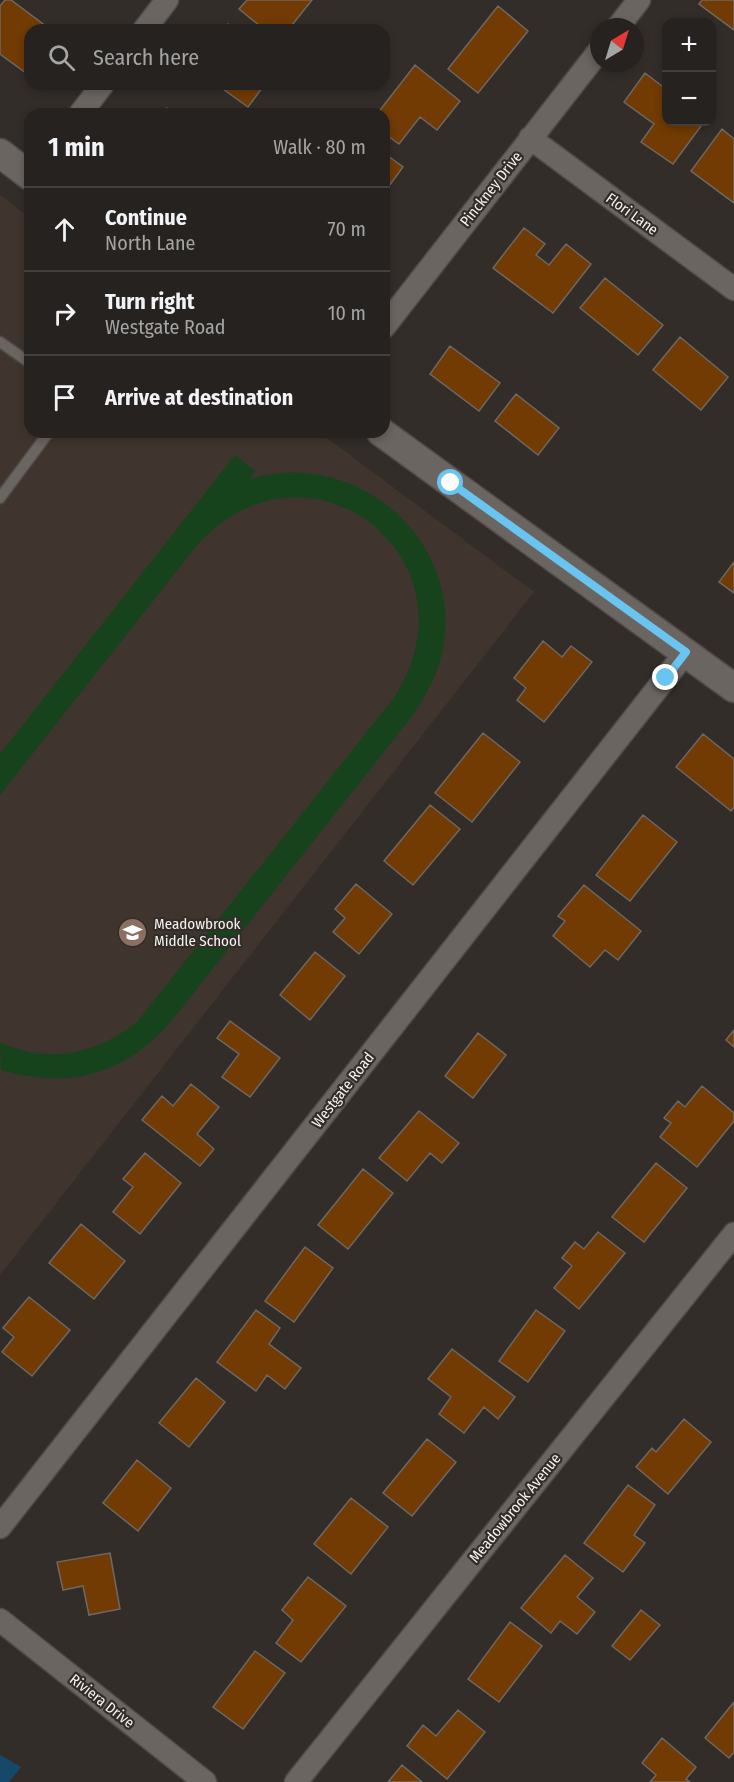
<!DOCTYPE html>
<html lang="en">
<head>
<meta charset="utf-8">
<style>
	:root { --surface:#26221f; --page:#322f2c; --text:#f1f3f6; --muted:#a4a4a4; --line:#423f3d }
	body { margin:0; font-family:"Fira Sans Condensed",sans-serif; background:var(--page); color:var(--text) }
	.controls { position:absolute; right:18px; top:18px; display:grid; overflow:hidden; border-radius:12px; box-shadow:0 3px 9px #0003 }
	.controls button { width:54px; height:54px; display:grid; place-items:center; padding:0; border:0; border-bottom:2px solid var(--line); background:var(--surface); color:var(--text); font:30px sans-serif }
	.compass { position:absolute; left:590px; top:18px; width:54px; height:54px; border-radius:50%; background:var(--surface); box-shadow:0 3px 9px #0003; rotate:38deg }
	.stop { position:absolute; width:18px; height:18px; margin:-14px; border:4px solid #69c4f0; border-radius:50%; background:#fff }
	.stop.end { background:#69c4f0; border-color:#fff; box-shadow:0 2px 6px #0008 }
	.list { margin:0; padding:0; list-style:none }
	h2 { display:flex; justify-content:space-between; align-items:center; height:78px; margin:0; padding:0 24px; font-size:26px }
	h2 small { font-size:20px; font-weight:400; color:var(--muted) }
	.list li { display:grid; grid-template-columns:39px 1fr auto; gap:18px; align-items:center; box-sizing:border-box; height:84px; padding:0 24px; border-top:2px solid var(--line) }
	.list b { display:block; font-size:22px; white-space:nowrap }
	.list p { margin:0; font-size:20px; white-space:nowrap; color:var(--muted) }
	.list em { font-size:20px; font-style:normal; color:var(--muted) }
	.icon { flex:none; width:33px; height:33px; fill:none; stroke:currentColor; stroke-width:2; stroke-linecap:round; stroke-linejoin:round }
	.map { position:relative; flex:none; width:734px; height:1782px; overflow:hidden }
	.search { position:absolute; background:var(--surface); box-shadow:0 3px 9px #0003; left:24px; top:24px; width:366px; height:66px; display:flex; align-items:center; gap:15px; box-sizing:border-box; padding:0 21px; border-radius:18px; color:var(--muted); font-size:22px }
	.panel { position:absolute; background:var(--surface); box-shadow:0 3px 9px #0003; left:24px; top:108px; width:366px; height:330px; border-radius:18px }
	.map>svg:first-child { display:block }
	.built { fill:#3f352e }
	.green { fill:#16431c }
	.water { fill:#16486a }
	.building { fill:#713b03; stroke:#6d6863; stroke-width:1.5 }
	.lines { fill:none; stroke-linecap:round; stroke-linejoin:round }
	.service-casing { stroke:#4e4a47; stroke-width:13 }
	.minor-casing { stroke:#4e4a47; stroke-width:25 }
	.tertiary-casing { stroke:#4e4a47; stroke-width:31 }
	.service { stroke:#6b6561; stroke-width:10 }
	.minor { stroke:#6b6561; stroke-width:22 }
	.tertiary { stroke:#6b6561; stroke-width:28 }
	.route { stroke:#69c4f0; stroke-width:8 }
	.labels { text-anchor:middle; stroke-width:4.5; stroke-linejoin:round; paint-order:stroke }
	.street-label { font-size:15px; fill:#f5f2ef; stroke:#322d29 }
	.poi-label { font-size:15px; fill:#f5f2ef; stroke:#322d29; text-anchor:start }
</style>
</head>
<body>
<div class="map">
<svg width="734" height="1782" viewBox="0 0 734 1782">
	<rect width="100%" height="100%" fill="#322d29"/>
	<path class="built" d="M0 195 30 218V432H319L534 592 0 1275Z"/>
	<path class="green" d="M235 455 255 471 250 479C356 446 467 542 442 653 437 676 426 695 413 715L170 1023C123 1075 69 1090 1 1070L0 1042C49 1065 96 1054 137 1022L393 699C485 560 309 423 198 544L0 795V754Z"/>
	<path class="water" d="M0 1755 21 1767 9 1782H0Z"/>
	<path class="building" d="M5 0H11L43 24 39 30H30V76L0 54V6Z
		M247 0H312L288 30H265L239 9Z
		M702 0H734V30L699 4Z
		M498 6 528 31 478 93 448 69Z
		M228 24 236 30H224Z
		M415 65 460 101 437 130 420 117 399 144 384 133V114H377Z
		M645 73 666 89V122H704L673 164 641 142 654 124 624 102Z
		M216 84H265L248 107Z
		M167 108 175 114H162Z
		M722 129 734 139V203L691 171Z
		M384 153 403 167 384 193Z
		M524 228 545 244 536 255 549 265 566 244 591 264 553 313 493 268Z
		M605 278 663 325 638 355 580 308Z
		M680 337 728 377 701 410 653 370Z
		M450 346 500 383 479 411 430 374Z
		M516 394 559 428 538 455 495 421Z
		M734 562V593L719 582Z
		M543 641 562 657 571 646 592 662 544 722 517 700 526 688 514 678Z
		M483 733 520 762 472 822 435 793Z
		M703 734 734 759V807L731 811 676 767Z
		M430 805 460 829 413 885 384 861Z
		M643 815 677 842 630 901 596 875Z
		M356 884 392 914 359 954 333 932 345 918 335 909Z
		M584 885 641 931 618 960 605 950 590 967 553 936 565 921 558 916Z
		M315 952 345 976 310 1020 280 995Z
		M230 1021 280 1058 250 1097 222 1077 239 1054 217 1038Z
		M734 1030V1047L726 1040Z
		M478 1033 506 1055 473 1098 445 1076Z
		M191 1084 219 1107 197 1134 214 1149 200 1166 142 1120 162 1096 173 1106Z
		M702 1086 734 1113V1121L697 1167 660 1137 671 1123 664 1118 678 1101 685 1107Z
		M419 1111 459 1143 442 1163 430 1153 407 1181 379 1158Z
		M145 1153 181 1183 140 1234 113 1212 133 1187 123 1179Z
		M656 1163 687 1188 644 1242 612 1217Z
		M363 1169 393 1193 348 1249 318 1225Z
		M81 1224 125 1261 94 1299 49 1263Z
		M598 1232 625 1253 579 1309 554 1288 572 1266 562 1258 575 1242 584 1249Z
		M305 1247 333 1268 294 1322 265 1301Z
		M29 1297 70 1330 32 1376 2 1352 14 1337 3 1328Z
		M256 1310 280 1328 269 1344 301 1368 285 1389 267 1375 256 1391 217 1362Z
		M536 1310 565 1331 528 1382 499 1361Z
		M452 1349 515 1397 498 1419 484 1407 464 1433 439 1414 451 1397 428 1379Z
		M196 1378 225 1402 189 1447 159 1423Z
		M684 1419 711 1442 668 1494 636 1467 652 1448 656 1452Z
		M427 1439 456 1462 412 1516 383 1493Z
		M137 1460 171 1488 138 1531 103 1503Z
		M628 1485 655 1505 634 1535 645 1543 623 1572 584 1543Z
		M351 1498 388 1527 351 1574 314 1544Z
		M110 1553 120 1609 89 1615 83 1586 63 1590 57 1562Z
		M565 1555 593 1578 577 1597 595 1612 577 1634 560 1621 551 1633 521 1608Z
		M308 1577 346 1606 301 1662 276 1643 293 1620 282 1610Z
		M641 1610 660 1625 630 1660 612 1646Z
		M510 1622 542 1646 499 1702 468 1679Z
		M255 1651 285 1673 243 1729 213 1707Z
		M734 1702V1752L729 1758 705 1738Z
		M458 1710 485 1732 447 1779 407 1746 423 1725 436 1736Z
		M662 1738 696 1767 686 1779 690 1782H650L656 1775 642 1763Z
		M402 1765 422 1782H388Z"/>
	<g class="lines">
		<defs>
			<path id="service" d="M0 342 30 363
				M0 498 49 432"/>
			<path id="minor" d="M618 27 639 0
				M144 30 167 0
				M80 114 103 84
				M530 138 734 289
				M384 327 599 51
				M0 1527 686 652
				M0 1620 205 1782
				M296 1782 734 1234"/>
			<path id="tertiary" d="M0 153 30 176
				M381 432 734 688"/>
		</defs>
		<use href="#service" class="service-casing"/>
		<use href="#minor" class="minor-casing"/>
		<use href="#tertiary" class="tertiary-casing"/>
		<use href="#service" class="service"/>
		<use href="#minor" class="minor"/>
		<use href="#tertiary" class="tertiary"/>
	</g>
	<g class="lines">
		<path class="route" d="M451 483 686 652 666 678"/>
	</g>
	<defs>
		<symbol id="school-disc" viewBox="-11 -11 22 22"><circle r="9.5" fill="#8d6e63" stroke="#322d29"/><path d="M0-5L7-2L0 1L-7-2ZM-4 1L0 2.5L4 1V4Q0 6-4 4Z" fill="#fff"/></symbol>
	</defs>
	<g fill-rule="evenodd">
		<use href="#school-disc" x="116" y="916" width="33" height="33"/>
	</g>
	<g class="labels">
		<g class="street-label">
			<text transform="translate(491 189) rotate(-52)" y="5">Pinckney Drive</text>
			<text transform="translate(632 214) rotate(36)" y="5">Flori Lane</text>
			<text transform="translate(343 1090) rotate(-52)" y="5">Westgate Road</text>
			<text transform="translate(515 1508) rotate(-51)" y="5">Meadowbrook Avenue</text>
			<text transform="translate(102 1701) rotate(38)" y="5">Riviera Drive</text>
		</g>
		<g class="poi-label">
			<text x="154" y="929">Meadowbrook<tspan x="154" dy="17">Middle School</tspan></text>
		</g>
	</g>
</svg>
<div class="controls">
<button>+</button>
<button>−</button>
</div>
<svg class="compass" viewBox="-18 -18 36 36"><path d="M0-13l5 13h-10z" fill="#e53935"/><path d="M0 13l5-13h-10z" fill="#a4a4a4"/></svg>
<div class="stop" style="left:451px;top:483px"></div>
<div class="stop end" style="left:666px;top:678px"></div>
<div class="search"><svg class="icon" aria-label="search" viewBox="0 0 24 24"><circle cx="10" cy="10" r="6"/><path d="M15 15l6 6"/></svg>Search here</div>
<section class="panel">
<h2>1 min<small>Walk · 80 m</small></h2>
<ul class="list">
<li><svg class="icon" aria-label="ahead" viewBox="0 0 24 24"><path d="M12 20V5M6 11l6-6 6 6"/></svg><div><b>Continue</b><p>North Lane</p></div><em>70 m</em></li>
<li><svg class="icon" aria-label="right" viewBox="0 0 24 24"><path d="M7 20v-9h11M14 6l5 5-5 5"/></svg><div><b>Turn right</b><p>Westgate Road</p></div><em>10 m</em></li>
<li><svg class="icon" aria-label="arrive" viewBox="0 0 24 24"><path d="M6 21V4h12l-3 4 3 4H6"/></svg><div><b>Arrive at destination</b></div></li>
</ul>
</section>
</div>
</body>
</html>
